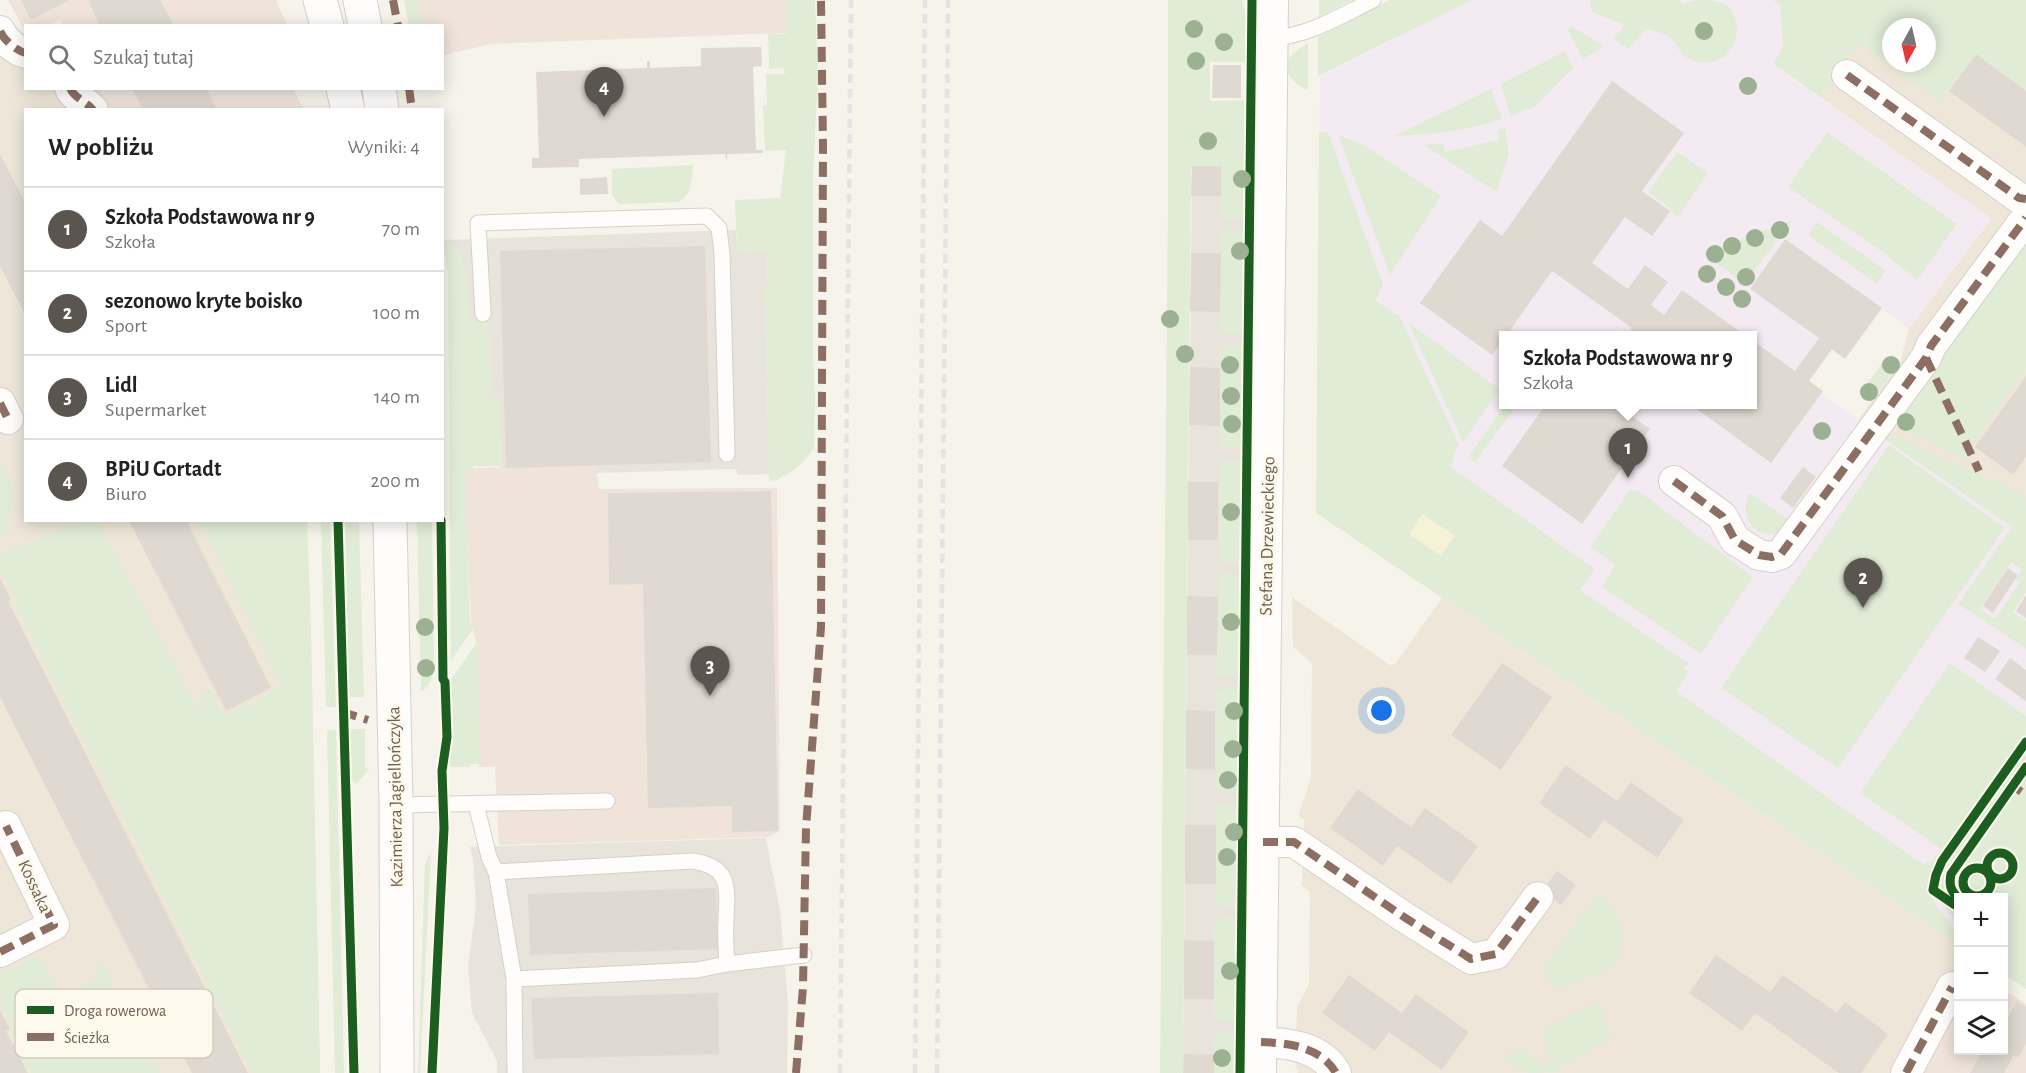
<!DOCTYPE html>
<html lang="pl">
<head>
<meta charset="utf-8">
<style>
	:root { --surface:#fff; --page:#f2f2f2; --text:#222; --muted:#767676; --line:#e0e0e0; --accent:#5b554f }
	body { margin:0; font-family:"Alegreya Sans",sans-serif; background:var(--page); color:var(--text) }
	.controls { position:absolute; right:18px; bottom:18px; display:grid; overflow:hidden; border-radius:0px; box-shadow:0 3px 15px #0003 }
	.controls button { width:54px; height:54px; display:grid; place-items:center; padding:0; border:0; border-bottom:2px solid var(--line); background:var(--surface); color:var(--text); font:30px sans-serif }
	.compass { position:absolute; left:1882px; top:18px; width:54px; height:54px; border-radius:50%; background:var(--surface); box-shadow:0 3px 15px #0003; rotate:188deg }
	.you { position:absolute; left:1382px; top:711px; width:21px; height:21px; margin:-15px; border:4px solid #fff; border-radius:50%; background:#1a73e8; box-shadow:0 0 0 9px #1a73e833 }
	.badge { display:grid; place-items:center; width:39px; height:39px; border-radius:50%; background:var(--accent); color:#fff; font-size:20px; font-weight:700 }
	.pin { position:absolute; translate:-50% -50px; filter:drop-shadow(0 2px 3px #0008) }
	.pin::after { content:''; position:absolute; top:32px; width:21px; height:18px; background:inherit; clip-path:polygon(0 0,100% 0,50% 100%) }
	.popup { position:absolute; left:1499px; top:331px; width:258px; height:78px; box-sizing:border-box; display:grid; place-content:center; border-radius:0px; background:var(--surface); filter:drop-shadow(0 2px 4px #0005); font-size:20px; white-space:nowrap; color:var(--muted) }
	.popup b { font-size:22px; color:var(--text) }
	.popup::after { content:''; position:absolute; left:50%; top:100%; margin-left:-12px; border:12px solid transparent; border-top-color:var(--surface) }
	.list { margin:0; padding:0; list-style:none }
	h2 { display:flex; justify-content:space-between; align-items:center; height:78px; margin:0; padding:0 24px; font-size:26px }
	h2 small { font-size:20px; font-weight:400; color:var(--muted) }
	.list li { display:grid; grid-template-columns:39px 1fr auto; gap:18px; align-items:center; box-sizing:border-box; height:84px; padding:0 24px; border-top:2px solid var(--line) }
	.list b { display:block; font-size:22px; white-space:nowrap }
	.list p { margin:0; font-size:20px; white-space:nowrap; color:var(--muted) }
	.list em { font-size:20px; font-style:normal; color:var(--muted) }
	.icon { flex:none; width:33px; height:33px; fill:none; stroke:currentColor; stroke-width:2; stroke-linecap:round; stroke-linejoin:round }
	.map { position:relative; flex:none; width:2026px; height:1073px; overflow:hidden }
	.search { position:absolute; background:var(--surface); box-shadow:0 3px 15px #0003; left:24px; top:24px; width:420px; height:66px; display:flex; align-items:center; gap:15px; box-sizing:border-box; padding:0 21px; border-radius:0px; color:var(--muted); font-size:22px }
	.panel { position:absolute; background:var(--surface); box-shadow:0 3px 15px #0003; left:24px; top:108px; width:420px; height:414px; border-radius:0px }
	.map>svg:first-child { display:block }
	.residential { fill:#eee7d9; fill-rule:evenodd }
	.commercial { fill:#f0e4da }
	.industrial { fill:#e8e4dc }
	.education { fill:#f4ebf2; fill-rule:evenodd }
	.green { fill:#e1ecd7; fill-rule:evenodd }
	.sand { fill:#f6f2d6 }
	.building { fill:#dfd9d1 }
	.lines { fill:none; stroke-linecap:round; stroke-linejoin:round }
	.lane-casing { stroke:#d5d0c9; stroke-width:17 }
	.street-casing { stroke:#d5d0c9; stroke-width:32 }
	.secondary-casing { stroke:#d5d0c9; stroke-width:35 }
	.lane { stroke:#fefdfc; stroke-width:15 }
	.street { stroke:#fefdfc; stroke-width:30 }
	.secondary { stroke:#fefdfc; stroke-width:33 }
	.rail { stroke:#e5e2e4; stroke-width:4.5; stroke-dasharray:9 6; stroke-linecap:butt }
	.quiet { stroke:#8d6e63; stroke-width:8; stroke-dasharray:15 8; stroke-linecap:butt }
	.cycleway-casing { stroke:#fdf9ed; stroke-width:13 }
	.cycleway { stroke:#1b5e20; stroke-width:9 }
	.tree { fill:#9cb192 }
	.labels { text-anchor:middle; stroke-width:6; stroke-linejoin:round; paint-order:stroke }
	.street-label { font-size:18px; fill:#715f4e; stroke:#fdf9ed }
	.key { fill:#fdf9ed; stroke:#d3cbbd; stroke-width:1.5 }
	.key-label { font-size:16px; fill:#715f4e }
</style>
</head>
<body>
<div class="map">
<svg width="2026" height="1073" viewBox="0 0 2026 1073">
	<rect width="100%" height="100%" fill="#f6f3eb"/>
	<path class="residential" d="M1829 0H2026V537L1858 420 1900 363 1909 329 1991 219 1820 97 1845 61ZM1891 27H1927V63H1891Z
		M25 35 26 88 95 89 105 109 26 110V520L307 521 311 635 320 1073H0V47Z
		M1292 597 1390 665 1395 664 1442 598 1958 944V1008L1921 1073H1298L1295 1064 1297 1007 1309 985 1310 892 1302 886 1304 820 1298 816 1311 778 1312 663 1293 647Z"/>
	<path class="commercial" d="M8 0H276L287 25 63 26 60 20 48 25 26 26 25 31Z
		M416 0H787L786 33 491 44 443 55 442 26 419 25Z
		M95 89H293L304 109H105Z
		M596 465 599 489 777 488 780 831 769 837 499 845 495 767H479L477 644 471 624 464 468Z
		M2004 990 2026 1004V1073H1921L1958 1008V1050H2004Z"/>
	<path class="industrial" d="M1192 166H1244L1234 1073H1183Z
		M736 230 737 252 766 251 767 255 768 286 765 287 769 474 738 475 736 469 597 473 596 465 501 468 499 399H491L443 240Z
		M766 838 780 911 788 1004 787 1073H497V1061L472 1013 468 966 476 907 473 859 470 847Z"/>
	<path class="education" d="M1473 0H1773L1780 6 1783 47 1773 65 1991 218 1909 329 1882 308 1845 359 1831 349 1809 381 1822 393 1880 436 2026 537V989L2004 974V898H1958V944L1316 513 1320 76ZM1504 336H1752V404H1504Z"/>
	<path class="green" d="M404 0H418L420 25H409Z
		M786 0H815L818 76 813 174V357L815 400 814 448 804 461 793 471 777 480 769 481 765 286H768L767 255 765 251 737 252 735 200 780 198 786 150 765 151 763 106 767 105 766 74H785L784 68 769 69 768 34H786Z
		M1168 0H1242L1245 11V62H1210V101L1245 100 1243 219H1228L1221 214V166L1191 167 1183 1073H1160L1168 208Z
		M1319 0H1352L1319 17Z
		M1390 0H1473L1318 76V37Z
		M1590 0H1678L1684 4C1692 0 1698 0 1706 0 1755 0 1741 71 1699 62 1675 57 1682 45 1668 37 1662 33 1653 31 1647 29L1628 49 1613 38 1625 25 1592 12Z
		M1773 0H2026V91L1976 55 1941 102 1859 43 1820 97 1773 64 1783 47 1780 6ZM1891 27H1927V63H1891Z
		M1571 26 1604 46 1583 59 1567 29Z
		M1308 43V90C1297 86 1281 73 1289 59 1293 52 1302 47 1308 43Z
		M1565 51 1573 68 1536 106 1510 116 1501 84Z
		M1491 89 1502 119C1466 131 1431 135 1394 136Z
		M1505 128 1509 154 1496 192 1424 145 1443 143 1445 152 1499 140 1498 130Z
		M1319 132H1328L1383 285 1375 300 1400 317 1459 445 1455 452 1451 467 1595 569 1580 590 1688 663 1684 669 1689 672 1676 691 1924 865 1927 861 1930 864 1941 849 1860 793 1950 663 2026 716V989L2004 974V898H1958V924L1941 900 1929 891C1935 910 1958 925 1958 944L1316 513Z
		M1827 132 1957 224 1917 280 1884 253 1788 187Z
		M1338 135 1364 145 1441 196 1390 275Z
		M1677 152 1708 173 1678 217 1670 211 1671 209 1648 192Z
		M693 165C692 178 692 195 679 202L619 204 612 195V169Z
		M1792 220 1745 284 1703 254Z
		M1817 222 1886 271 1877 284 1808 235Z
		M1228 230 1243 231 1242 334H1227L1220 330V235Z
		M443 240C470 246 469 299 470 322L489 321 491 397H499L501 466H474L471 470H465L470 623H477L451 661 448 274Z
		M2026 243V369L1963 458 1891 423Z
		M1409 323 1497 387 1499 391 1463 442Z
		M1227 345H1242L1241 448H1226L1219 442 1220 349Z
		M1893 356 1900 363 1871 402 1863 397V390L1886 357Z
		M1505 405H1517L1475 462 1468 457Z
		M1884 431 2020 493 2026 501V592L2013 612 2026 621V649L1958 604 2012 527 1880 436ZM2011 563 2022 569 2016 579 2020 582 1995 619 1980 609Z
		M1889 445 2005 528 1838 768 1721 688Z
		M1226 460 1240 461V563H1225L1219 560V465Z
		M0 462H2L13 490 6 535 0 537Z
		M1630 490 1640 492 1753 577 1701 654 1602 587 1615 565 1590 547Z
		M1750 493 1793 523C1788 526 1782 533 1777 534 1753 539 1737 512 1750 493Z
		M82 521H98L197 708 199 706 207 711 199 694 211 689 225 716 282 687 200 521H307L311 635 320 1073H253L18 610 16 599 2 573H0V555Z
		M321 521H330L336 707H326Z
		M345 521H359L364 697H349Z
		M417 521H432L434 668C433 678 429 687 421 692Z
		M1225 574 1240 575 1238 677H1223L1217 672 1218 577Z
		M478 641 481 764H471L470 767H451L447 764 451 743V679Z
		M1223 688H1238L1237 792H1223L1216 787V693Z
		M350 729H365V768L369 769 357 784 352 781Z
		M327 730H336L344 1073H335Z
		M1222 803 1237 804 1236 905 1221 906 1215 901 1216 809Z
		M431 852 420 1073H418L425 864Z
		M1600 891C1623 916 1627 935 1616 967L1556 989 1542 970Z
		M1221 917H1236L1235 1021H1220L1214 1016V922Z
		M40 955 60 994 101 976 96 964 102 961 159 1073H31L10 1033 13 1030 0 1003V974Z
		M1599 1001 1612 1039 1561 1065 1562 1072 1527 1073 1505 1060 1514 1047 1549 1066 1544 1032 1554 1023Z
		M1220 1031 1235 1032 1234 1073H1214V1038Z"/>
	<path class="sand" d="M1422 514 1455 536 1441 556 1409 534Z"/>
	<path class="building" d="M21 0H70L31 20Z
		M88 0H160L174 26H100Z
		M761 47 762 66 753 67 756 150H763V153L727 154V159L726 160 725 154 579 159V167L532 168V158H539L536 72 647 68V61H650V68L701 66V48Z
		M1976 54 2026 91V147L1949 91Z
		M1213 65H1241V98H1212Z
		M1612 81 1684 133 1642 191 1670 211 1661 224 1652 236 1625 217 1592 263 1628 289 1645 265 1668 282 1651 305 1664 315 1682 290 1746 336H1627L1632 328 1552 271 1506 336H1504V338L1492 355 1420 303 1480 220 1502 236Z
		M132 88H206L217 110H143Z
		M0 154 26 204V316L0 266Z
		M1192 166H1221V196H1191Z
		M607 177 608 194 580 195V179Z
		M1785 239 1882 308 1845 359 1832 349 1809 381 1823 391 1771 463 1690 404H1752V340L1795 371 1819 338 1750 289Z
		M705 246 711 462 506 468 500 251Z
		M1191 253H1221L1220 312 1190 311Z
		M1190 367 1220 368V426L1189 425Z
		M2026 376V457L2013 475 1975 447Z
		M1546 404H1615L1650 429 1582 524 1502 466Z
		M1803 467 1816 477 1793 508 1780 498Z
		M1188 482H1218V540H1188Z
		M771 491 778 831 732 832V806L648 808 643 584 609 585 608 493Z
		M129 520H186L271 688 226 711Z
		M2008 568 2018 575 1993 613 1983 606Z
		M0 578 11 599 8 601 248 1073H192L0 697Z
		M2026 595V618L2016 611Z
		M1187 596 1218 597 1217 655H1187Z
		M1978 637 2000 651 1985 672 1964 658Z
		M2010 658 2026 670V701L1995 679Z
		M1502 663 1552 697 1501 770 1451 735Z
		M1186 710 1215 711V770L1186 769Z
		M1566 765 1617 801 1631 782 1684 820 1657 858 1604 820 1590 839 1539 803Z
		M1358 789 1411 827 1425 808 1478 846 1451 884 1397 846 1383 866 1330 828Z
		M1185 825H1216V884H1185Z
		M1557 871 1576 885 1561 905 1542 891Z
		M716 888 718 949 530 955 528 894Z
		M1184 940 1214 941V999H1184Z
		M1716 955 1770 992 1783 975 1837 1013 1845 1002 1888 1034 1861 1073H1839L1755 1013 1742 1031 1689 993Z
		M1349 975 1402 1013 1416 994 1469 1032 1442 1070 1389 1032 1375 1051 1322 1013Z
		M718 993 719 1054 534 1059 531 998Z
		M2017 1001 2026 1007V1044L2018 1058 2014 1055 2004 1073H1970L1983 1050H2004V1025Z
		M0 1010 10 1029 6 1031 28 1073H0Z
		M1184 1054 1214 1055V1073H1183Z"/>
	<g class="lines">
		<defs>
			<path id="lane" d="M1272 38C1309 36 1340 16 1373 0
				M483 314 478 223 707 216 719 228 722 254 727 454
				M476 804 489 857 496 872 514 979 515 1073
				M396 805 607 801
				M496 872 693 861C732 867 727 889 726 921 725 935 726 950 727 964
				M514 979 697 970 727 964 804 955"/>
			<path id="street" d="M0 31C4 40 16 51 26 53
				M1847 75 2019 198 2026 199
				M70 88C74 98 86 101 93 110
				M0 403 8 419
				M1674 481 1722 516 1735 540 1759 555 1772 557 1781 554 1926 358 1931 346 2026 218
				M1263 842H1294L1404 917 1471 959 1496 954 1538 897
				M0 952 54 925 6 826
				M1261 1042C1289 1043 1321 1047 1336 1073
				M1261 1073 1273 0
				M1906 1073 1952 987"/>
			<path id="secondary" d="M320 0 327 26
				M360 0 365 26
				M343 88 348 110
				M379 88 382 110
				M390 520 396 805 397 1073"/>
		</defs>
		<use href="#lane" class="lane-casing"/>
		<use href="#street" class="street-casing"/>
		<use href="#secondary" class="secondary-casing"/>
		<use href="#lane" class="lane"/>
		<use href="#street" class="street"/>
		<use href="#secondary" class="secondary"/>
		<path class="rail" d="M840 1073 851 0
			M915 1073 925 0
			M937 1073 948 0"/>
		<path class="quiet" d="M393 0 398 26
			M0 31C4 40 16 51 26 53
			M1847 75 2019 198 2026 199
			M70 88C74 98 86 101 93 110
			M409 88 412 110
			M1926 358 1979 471
			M0 403 8 419
			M1674 481 1722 516 1735 540 1759 555 1772 557 1781 554 1926 358 1931 346 2026 218
			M342 712 368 720
			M2009 783 2026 795
			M1263 842H1294L1404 917 1471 959 1496 954 1538 897
			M0 952 54 925 6 826
			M1261 1042C1289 1043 1321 1047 1336 1073
			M796 1073 803 987 806 828 821 627 823 146 821 0
			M1906 1073 1952 987"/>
		<defs>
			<path id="cycleway" d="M338 520 354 1073
				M1987 866a13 13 0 1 1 26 0a13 13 0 1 1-26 0Z
				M1963 882a14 14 0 1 1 28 0a14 14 0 1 1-28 0Z
				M1958 898C1950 890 1949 884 1951 874L2026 767
				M1958 900 1955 905 1933 890 1936 875 1942 861 2026 742
				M432 1073 444 828 442 771 447 737 445 682 443 679 441 520
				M1240 1073 1252 0"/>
		</defs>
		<use href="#cycleway" class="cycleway-casing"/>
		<use href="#cycleway" class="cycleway"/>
	</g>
	<g class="tree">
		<circle cx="1194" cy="29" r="9"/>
		<circle cx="1704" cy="31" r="9"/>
		<circle cx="1224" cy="42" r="9"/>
		<circle cx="1196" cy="61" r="9"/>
		<circle cx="1748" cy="86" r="9"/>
		<circle cx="1208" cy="141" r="9"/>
		<circle cx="1242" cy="179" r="9"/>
		<circle cx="1780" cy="230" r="9"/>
		<circle cx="1755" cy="238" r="9"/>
		<circle cx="1732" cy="246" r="9"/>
		<circle cx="1240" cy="251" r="9"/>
		<circle cx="1715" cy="254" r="9"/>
		<circle cx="1707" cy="274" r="9"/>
		<circle cx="1746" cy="277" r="9"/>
		<circle cx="1726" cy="287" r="9"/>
		<circle cx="1742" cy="299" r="9"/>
		<circle cx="1170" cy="319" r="9"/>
		<circle cx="1185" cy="354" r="9"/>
		<circle cx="1230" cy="365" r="9"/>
		<circle cx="1891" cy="365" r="9"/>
		<circle cx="1869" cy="392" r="9"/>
		<circle cx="1231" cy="396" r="9"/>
		<circle cx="1906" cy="422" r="9"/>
		<circle cx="1232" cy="424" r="9"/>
		<circle cx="1822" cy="431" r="9"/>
		<circle cx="1231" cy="512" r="9"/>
		<circle cx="1231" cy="622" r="9"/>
		<circle cx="425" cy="627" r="9"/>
		<circle cx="426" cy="668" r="9"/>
		<circle cx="1234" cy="711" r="9"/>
		<circle cx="1233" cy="749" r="9"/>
		<circle cx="1228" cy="780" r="9"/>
		<circle cx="1234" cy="832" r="9"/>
		<circle cx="1227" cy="857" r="9"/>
		<circle cx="1230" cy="971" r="9"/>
		<circle cx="1222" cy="1058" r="9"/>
	</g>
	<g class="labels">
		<g class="street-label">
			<text transform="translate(1267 536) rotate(-89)" y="6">Stefana Drzewieckiego</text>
			<text transform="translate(395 797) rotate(-91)" y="6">Kazimierza Jagiellończyka</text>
			<text transform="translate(35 886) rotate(65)" y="6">Kossaka</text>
		</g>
	</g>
	<rect x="15" y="989" width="198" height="69" rx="9" class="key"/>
	<rect x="27" y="1006" width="27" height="8" fill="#1b5e20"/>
	<rect x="27" y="1033" width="27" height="8" fill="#8d6e63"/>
	<g class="key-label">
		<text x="64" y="1016">Droga rowerowa</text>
		<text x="64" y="1043">Ścieżka</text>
	</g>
</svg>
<div class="controls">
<button>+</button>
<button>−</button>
<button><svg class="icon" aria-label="layers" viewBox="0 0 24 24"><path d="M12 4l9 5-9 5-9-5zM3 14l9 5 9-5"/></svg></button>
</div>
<svg class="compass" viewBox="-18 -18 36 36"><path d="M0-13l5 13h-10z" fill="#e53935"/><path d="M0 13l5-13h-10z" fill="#767676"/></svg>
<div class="you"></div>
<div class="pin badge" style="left:1628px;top:478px">1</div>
<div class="popup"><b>Szkoła Podstawowa nr 9</b>Szkoła</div>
<div class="pin badge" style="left:1863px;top:608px">2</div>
<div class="pin badge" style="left:710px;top:696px">3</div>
<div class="pin badge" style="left:604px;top:117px">4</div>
<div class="search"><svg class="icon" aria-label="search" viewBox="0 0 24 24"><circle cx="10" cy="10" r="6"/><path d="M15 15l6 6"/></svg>Szukaj tutaj</div>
<section class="panel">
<h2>W pobliżu<small>Wyniki: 4</small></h2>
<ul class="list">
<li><span class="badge">1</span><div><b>Szkoła Podstawowa nr 9</b><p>Szkoła</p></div><em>70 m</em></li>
<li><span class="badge">2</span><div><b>sezonowo kryte boisko</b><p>Sport</p></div><em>100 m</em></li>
<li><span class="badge">3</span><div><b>Lidl</b><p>Supermarket</p></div><em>140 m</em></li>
<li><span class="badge">4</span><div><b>BPiU Gortadt</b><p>Biuro</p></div><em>200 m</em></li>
</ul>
</section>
</div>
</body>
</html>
